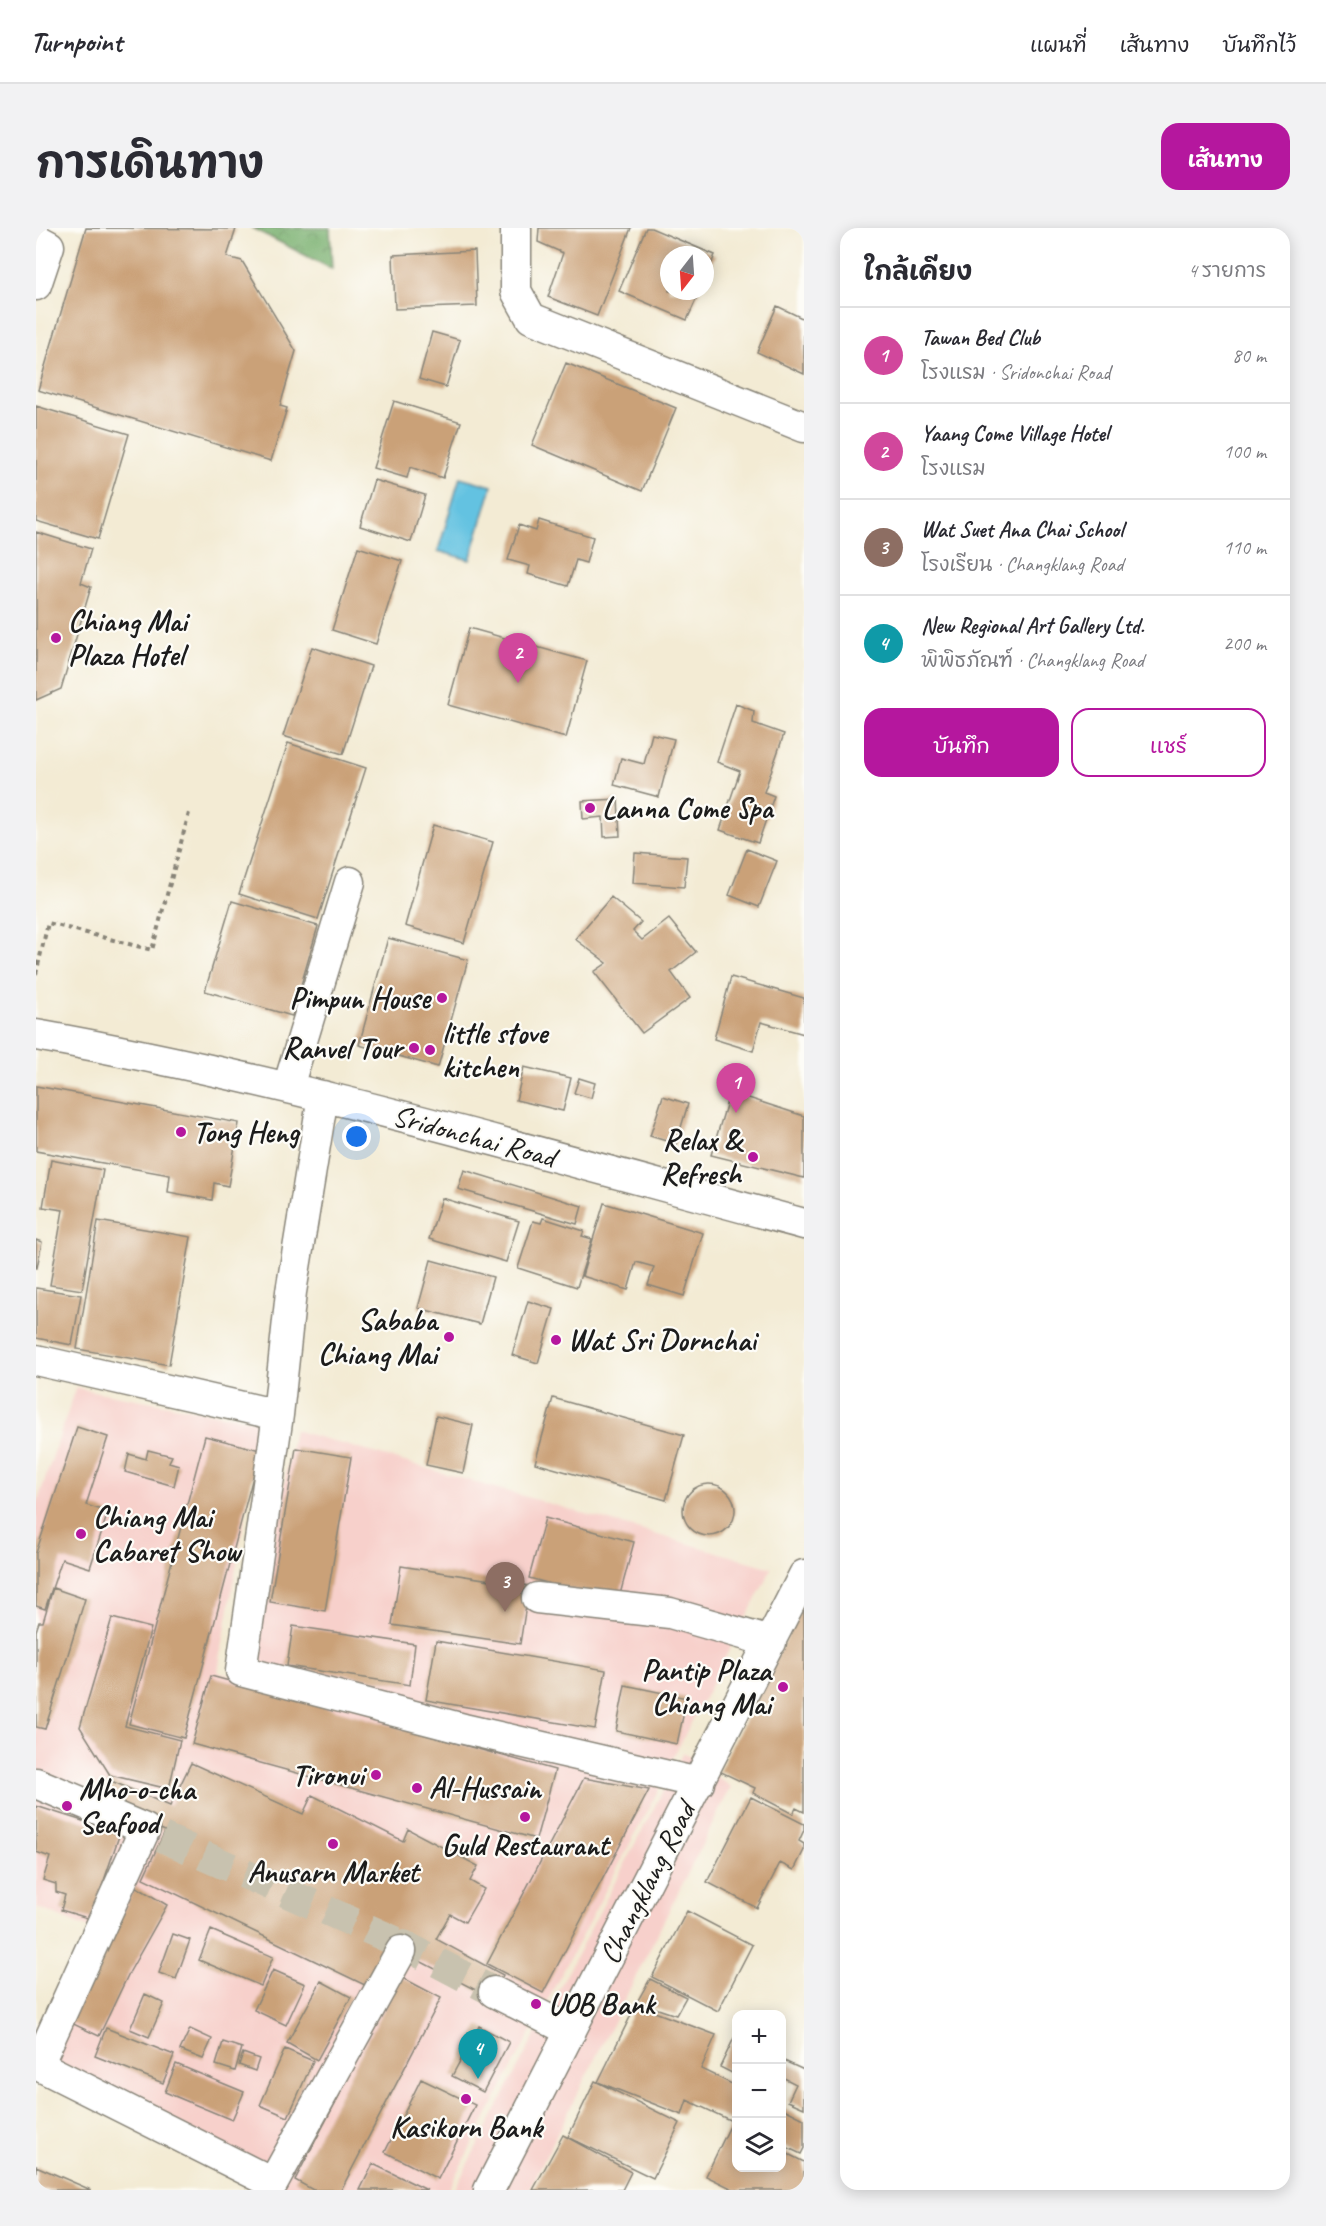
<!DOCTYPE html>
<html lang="th">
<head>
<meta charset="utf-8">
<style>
	:root { --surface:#fff; --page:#f2f2f3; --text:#2b2b33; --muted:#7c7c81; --line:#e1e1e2; --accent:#b5179e }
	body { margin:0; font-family:Caveat,"Playpen Sans Thai",sans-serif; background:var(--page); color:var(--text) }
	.controls { position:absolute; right:18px; bottom:18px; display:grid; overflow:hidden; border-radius:12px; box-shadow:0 3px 15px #0003 }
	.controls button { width:54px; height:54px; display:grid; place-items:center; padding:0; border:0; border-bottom:2px solid var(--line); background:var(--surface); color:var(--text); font:30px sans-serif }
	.compass { position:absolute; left:624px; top:18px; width:54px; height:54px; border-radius:50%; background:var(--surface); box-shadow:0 3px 15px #0003; rotate:197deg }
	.you { position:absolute; left:321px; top:909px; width:21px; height:21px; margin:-15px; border:4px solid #fff; border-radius:50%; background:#1a73e8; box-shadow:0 0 0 9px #1a73e833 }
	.badge { display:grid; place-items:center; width:39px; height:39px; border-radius:50%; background:var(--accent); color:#fff; font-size:20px; font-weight:700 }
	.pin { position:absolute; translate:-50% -50px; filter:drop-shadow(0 2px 3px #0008) }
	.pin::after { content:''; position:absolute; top:32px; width:21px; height:18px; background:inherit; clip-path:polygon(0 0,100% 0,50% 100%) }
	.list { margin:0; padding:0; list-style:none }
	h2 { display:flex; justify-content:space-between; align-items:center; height:78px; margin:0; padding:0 24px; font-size:26px }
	h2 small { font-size:20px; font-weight:400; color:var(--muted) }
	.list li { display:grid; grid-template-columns:39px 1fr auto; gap:18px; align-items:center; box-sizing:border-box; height:96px; padding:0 24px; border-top:2px solid var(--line) }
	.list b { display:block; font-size:22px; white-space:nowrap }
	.list p { margin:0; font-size:20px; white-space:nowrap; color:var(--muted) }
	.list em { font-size:20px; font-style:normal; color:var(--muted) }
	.actions { display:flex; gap:12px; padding:18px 24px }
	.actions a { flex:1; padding:14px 0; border:2px solid var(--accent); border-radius:18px; text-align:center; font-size:21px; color:var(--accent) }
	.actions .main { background:var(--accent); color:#fff }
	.icon { flex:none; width:33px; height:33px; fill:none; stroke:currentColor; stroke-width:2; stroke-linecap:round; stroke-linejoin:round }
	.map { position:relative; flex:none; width:768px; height:1962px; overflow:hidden; border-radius:18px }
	header { display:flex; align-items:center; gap:36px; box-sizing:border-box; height:84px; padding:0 30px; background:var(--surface); border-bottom:2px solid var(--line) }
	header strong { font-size:28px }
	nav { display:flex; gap:33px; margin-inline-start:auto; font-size:21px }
	.intro { display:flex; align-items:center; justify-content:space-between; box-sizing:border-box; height:144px; padding:0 36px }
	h1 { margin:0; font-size:42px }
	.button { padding:15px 27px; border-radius:18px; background:var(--accent); color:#fff; font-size:21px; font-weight:700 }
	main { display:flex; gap:36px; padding:0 36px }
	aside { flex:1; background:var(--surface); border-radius:18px; box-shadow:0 3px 15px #0003 }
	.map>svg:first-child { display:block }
	.built { fill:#f7d0cb }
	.forest { fill:url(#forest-crowns); stroke:#496544; stroke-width:1.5 }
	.water { fill:#63c2e1; stroke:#406f7e; stroke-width:1.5 }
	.building { fill:#caa178 }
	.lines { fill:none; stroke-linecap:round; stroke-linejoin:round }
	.minor-tunnel { stroke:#c8c2af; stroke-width:30; stroke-dasharray:30 15; stroke-linecap:butt }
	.minor-casing { stroke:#888478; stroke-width:33 }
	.path { stroke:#888478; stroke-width:4; stroke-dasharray:4.5 4.5; stroke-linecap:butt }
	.minor { stroke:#fff; stroke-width:30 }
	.poi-dot { fill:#b5179e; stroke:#fdfcf7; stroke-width:2 }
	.labels { text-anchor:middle; stroke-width:4.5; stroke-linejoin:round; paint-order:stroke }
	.poi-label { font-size:30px; font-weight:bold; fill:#1c1c1c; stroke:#fdfcf7; text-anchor:start }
	.street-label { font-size:30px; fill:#1c1c1c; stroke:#fdfcf7 }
</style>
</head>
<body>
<header>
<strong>Turnpoint</strong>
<nav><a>แผนที่</a><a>เส้นทาง</a><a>บันทึกไว้</a></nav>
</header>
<div class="intro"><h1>การเดินทาง</h1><a class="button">เส้นทาง</a></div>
<main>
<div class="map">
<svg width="768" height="1962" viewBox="0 0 768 1962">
	<defs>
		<pattern id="forest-crowns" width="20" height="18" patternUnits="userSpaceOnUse" patternTransform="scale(1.5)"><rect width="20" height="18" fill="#76ae6c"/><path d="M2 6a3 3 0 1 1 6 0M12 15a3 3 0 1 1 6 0" fill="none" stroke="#608d58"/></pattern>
	</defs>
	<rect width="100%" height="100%" fill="#fdfcf7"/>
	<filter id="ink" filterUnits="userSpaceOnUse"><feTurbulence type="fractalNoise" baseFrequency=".0167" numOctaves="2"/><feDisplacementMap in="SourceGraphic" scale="12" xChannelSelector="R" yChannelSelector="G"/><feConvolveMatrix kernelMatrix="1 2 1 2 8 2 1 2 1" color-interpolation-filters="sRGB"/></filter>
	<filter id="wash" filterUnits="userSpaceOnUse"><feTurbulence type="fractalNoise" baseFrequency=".008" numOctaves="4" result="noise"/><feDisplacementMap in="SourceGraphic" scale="24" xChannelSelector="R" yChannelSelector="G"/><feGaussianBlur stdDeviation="1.35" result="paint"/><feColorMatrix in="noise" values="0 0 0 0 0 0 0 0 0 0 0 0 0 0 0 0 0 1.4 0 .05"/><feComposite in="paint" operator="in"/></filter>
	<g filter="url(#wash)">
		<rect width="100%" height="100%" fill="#f3ebd4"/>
		<path class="built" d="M40 1160 225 1194 182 1444 627 1553 412 1962H256L11 1830 68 1707 0 1679V1278Z
			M258 1202 736 1340 632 1539 245 1446 217 1428Z
			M647 1524 695 1559 493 1962H418Z"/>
		<path class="forest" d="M216 0H294L296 41Z"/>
		<path class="water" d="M424 249 456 258 434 332 402 323Z"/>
		<g id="blocks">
			<path class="building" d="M50 0 200 1 191 29 206 33 260 123 244 178 251 180 235 233 2 162Z
				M503 0H595L561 88 512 69 527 25 502 14Z
				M610 0H615L679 27 669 51V27H633V63H664L651 92 583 63Z
				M439 23 441 78 359 81 357 27Z
				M741 78 768 91V146L721 124Z
				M396 104 424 112 410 159 383 151Z
				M530 135 640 180 606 263 496 217Z
				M358 173 425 194 407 250 374 239 371 250 337 240Z
				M0 178 93 206 62 311 0 293Z
				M338 252 389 267 375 314 324 298Z
				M503 292 557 309 550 335 540 332 532 358 492 346 494 338 472 332 483 297 500 303Z
				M0 304 55 321 45 355 55 359 25 461 0 472Z
				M322 319 366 333 340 416 296 402Z
				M433 400 551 433 530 510 412 477Z
				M276 419 335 438 307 526 247 508Z
				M700 476 718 483 717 495 748 506 728 564 738 568 722 615 684 602 704 543 681 534Z
				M616 506 638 511 623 569 578 557 585 530 608 536Z
				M252 515 330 540 282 691 203 666Z
				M582 571 584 608 568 609 567 589 547 591 546 573Z
				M397 597 457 614 428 715 369 698Z
				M711 621 741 633 723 679 693 667Z
				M599 625 651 629 648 659 597 655Z
				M575 669 605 694 597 703 606 712 633 691 660 724 635 744 654 770 606 805 558 744 571 735 539 711Z
				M196 673 282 698 256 788 169 763Z
				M352 710 432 732 402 839 323 817Z
				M695 749 768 770V806L725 794 717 823 678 811Z
				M488 839 535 850 527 883 480 872Z
				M543 850 559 855 555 870 538 865Z
				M0 858 203 895 192 958 178 955 176 972 132 964 134 947 0 923Z
				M694 864 768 888V950L675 927Z
				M627 868 652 876 640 916 614 908Z
				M15 932 67 942 46 1062 14 1057 27 982 7 979Z
				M428 942 546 978 541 996 422 961Z
				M406 970 483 993 470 1034 393 1011Z
				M568 975 667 1005 648 1068 612 1057 618 1039 600 1034 592 1062 546 1048Z
				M507 990 548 1003 546 1008 556 1011 541 1059 482 1040 497 993 505 995Z
				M62 993 155 1009 133 1137 41 1121Z
				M0 1012 6 1014 1 1040H0Z
				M395 1032 457 1049 444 1096 382 1080Z
				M0 1060 45 1067 36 1117 0 1110Z
				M492 1073 518 1081 502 1135 476 1127Z
				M517 1170 648 1207 630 1272 499 1235Z
				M400 1188 437 1197 427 1245 390 1237Z
				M41 1199 72 1209 50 1277 72 1284 54 1340 26 1331 9 1381 0 1378V1325Z
				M169 1208 224 1222 148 1510 93 1496Z
				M260 1220 315 1229 289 1383 234 1374Z
				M112 1222 136 1228 133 1234 143 1237 138 1258 89 1244 93 1226 110 1231Z
				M647 1282a26 26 0 1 1 52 0a26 26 0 1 1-52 0Z
				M509 1290 598 1314 582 1374 493 1350Z
				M365 1338 493 1358 484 1416 356 1397Z
				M17 1360 49 1371 9 1501 0 1499V1403L3 1394H7Z
				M768 1376V1584L760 1580 757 1586 717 1565 719 1560 683 1543Z
				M76 1390 115 1400 89 1498 144 1512 133 1561 74 1547 44 1499Z
				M257 1398 379 1416 374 1457 251 1438Z
				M400 1413 570 1442 559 1501 390 1472Z
				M175 1448 519 1542 500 1611 156 1516Z
				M589 1457 651 1470 641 1516 580 1503Z
				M155 1535 267 1586 276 1567 367 1613 372 1601 442 1638 434 1653 448 1661 429 1694 414 1686 400 1711 467 1747 455 1770 355 1718 333 1759 107 1650 129 1603 64 1575 73 1552 134 1578Z
				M548 1550 613 1562 507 1765 451 1736Z
				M715 1569 768 1596V1602L763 1613 768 1616V1622L758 1642 744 1635 721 1680 671 1654Z
				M0 1578 84 1605 55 1691 25 1682 29 1667 20 1664V1656L7 1652 14 1629 0 1624Z
				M99 1658 131 1677 93 1745 63 1808 33 1794Z
				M651 1683 716 1717 682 1783 616 1749Z
				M175 1702 237 1729 225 1758 163 1732Z
				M137 1706 154 1712 140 1751 123 1745Z
				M237 1742 269 1756 250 1797 218 1782Z
				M365 1749 405 1770 305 1962H277L259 1952Z
				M614 1751 650 1769 640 1787 601 1774Z
				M285 1753 315 1769 281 1832 251 1815Z
				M109 1766 128 1775 113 1809 94 1801Z
				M600 1777 680 1807 665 1841 700 1858V1895L651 1872 646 1887 562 1854Z
				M443 1798 473 1814 447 1864 416 1848Z
				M70 1800 138 1827 127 1855 59 1828Z
				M154 1801 176 1811 167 1831 144 1822Z
				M698 1810 700 1811V1847L684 1839Z
				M187 1814 206 1820 199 1843 180 1837Z
				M249 1821 277 1833 252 1889 224 1877Z
				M207 1825 223 1831 219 1843 203 1837Z
				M746 1832 768 1842V1880L752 1873 760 1856 746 1849Z
				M140 1836 208 1864 196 1892 129 1864Z
				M385 1851 439 1877 402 1951 349 1924Z
				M559 1853 644 1895 617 1950 532 1909Z
				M746 1880 768 1891V1920L765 1926 746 1917Z
				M694 1898 700 1901V1940H746V1923L768 1934V1962H699L670 1948Z
				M527 1907 595 1944 586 1962H497Z
				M337 1936 391 1962H324Z
				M0 1938 55 1962H0Z"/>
		</g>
	</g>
	<g filter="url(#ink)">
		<use href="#blocks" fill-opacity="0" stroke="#888478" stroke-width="1.5"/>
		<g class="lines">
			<path class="minor-tunnel" d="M126 1609 368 1717
				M365 1723 368 1717 458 1764"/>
			<defs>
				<path id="minor" d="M480 0V63L495 90 768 199
					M0 11 13 18 0 57
					M0 807C260 853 513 928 768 996
					M252 859 314 654
					M287 868 255 1064 242 1187 205 1443 428 1501 663 1555
					M0 1132 242 1187
					M501 1370 634 1385 735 1414
					M0 1555 109 1601 2 1837 237 1955 365 1723
					M458 1764 535 1803
					M453 1962 768 1347"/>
			</defs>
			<use href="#minor" class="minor-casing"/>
			<path class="path" d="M0 746 12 695 116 722 153 585"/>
			<use href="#minor" class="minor"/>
		</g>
	</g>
	<g class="poi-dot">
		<circle cx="20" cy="410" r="6"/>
		<circle cx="554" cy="580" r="6"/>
		<circle cx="406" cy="770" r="6"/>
		<circle cx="378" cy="820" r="6"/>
		<circle cx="394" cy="822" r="6"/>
		<circle cx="145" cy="904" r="6"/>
		<circle cx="717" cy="929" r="6"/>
		<circle cx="413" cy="1109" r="6"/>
		<circle cx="520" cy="1112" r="6"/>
		<circle cx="45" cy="1306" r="6"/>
		<circle cx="747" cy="1459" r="6"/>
		<circle cx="340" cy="1547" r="6"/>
		<circle cx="381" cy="1560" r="6"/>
		<circle cx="31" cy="1578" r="6"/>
		<circle cx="489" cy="1589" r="6"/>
		<circle cx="297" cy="1616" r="6"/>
		<circle cx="500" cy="1776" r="6"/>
		<circle cx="430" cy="1871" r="6"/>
	</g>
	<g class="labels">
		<g class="poi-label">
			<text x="32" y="403">Chiang Mai<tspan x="32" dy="34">Plaza Hotel</tspan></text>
			<text x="566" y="590">Lanna Come Spa</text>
			<text x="394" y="780" text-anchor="end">Pimpun House</text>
			<text x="406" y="815">little stove<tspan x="406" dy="34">kitchen</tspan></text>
			<text x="366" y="830" text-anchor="end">Ranvel Tour</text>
			<text x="157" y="914">Tong Heng</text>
			<text x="705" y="922" text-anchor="end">Relax &amp;<tspan x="705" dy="34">Refresh</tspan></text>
			<text x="401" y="1102" text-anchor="end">Sababa<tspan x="401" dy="34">Chiang Mai</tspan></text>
			<text x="532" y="1122">Wat Sri Dornchai</text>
			<text x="57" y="1299">Chiang Mai<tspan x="57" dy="34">Cabaret Show</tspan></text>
			<text x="735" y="1452" text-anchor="end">Pantip Plaza<tspan x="735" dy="34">Chiang Mai</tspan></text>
			<text x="328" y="1557" text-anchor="end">Tironui</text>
			<text x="393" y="1570">Al-Hussain</text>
			<text x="43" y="1571">Mho-o-cha<tspan x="43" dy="34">Seafood</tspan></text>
			<text x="489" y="1627" text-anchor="middle">Guld Restaurant</text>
			<text x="297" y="1654" text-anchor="middle">Anusarn Market</text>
			<text x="512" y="1786">UOB Bank</text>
			<text x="430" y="1909" text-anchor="middle">Kasikorn Bank</text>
		</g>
		<g class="street-label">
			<text transform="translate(438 908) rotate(15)" y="10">Sridonchai Road</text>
			<text transform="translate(611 1655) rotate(-63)" y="10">Changklang Road</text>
		</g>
	</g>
</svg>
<div class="controls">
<button>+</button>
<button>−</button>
<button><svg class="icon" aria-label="layers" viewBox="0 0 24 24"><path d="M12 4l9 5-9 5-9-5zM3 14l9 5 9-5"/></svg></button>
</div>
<svg class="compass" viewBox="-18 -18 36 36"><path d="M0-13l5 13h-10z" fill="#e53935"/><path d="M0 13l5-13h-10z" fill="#7c7c81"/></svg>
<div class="you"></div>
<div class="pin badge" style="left:700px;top:885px;background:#d1479c">1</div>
<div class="pin badge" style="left:482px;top:455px;background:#d1479c">2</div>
<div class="pin badge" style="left:469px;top:1384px;background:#8d6e63">3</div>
<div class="pin badge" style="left:442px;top:1851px;background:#0f9aa8">4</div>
</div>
<aside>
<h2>ใกล้เคียง<small>4 รายการ</small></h2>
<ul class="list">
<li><span class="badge" style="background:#d1479c">1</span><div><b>Tawan Bed Club</b><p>โรงแรม · Sridonchai Road</p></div><em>80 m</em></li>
<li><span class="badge" style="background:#d1479c">2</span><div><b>Yaang Come Village Hotel</b><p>โรงแรม</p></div><em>100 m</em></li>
<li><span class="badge" style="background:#8d6e63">3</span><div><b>Wat Suet Ana Chai School</b><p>โรงเรียน · Changklang Road</p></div><em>110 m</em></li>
<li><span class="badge" style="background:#0f9aa8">4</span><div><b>New Regional Art Gallery Ltd.</b><p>พิพิธภัณฑ์ · Changklang Road</p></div><em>200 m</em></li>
</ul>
<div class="actions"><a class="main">บันทึก</a><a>แชร์</a></div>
</aside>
</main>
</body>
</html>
